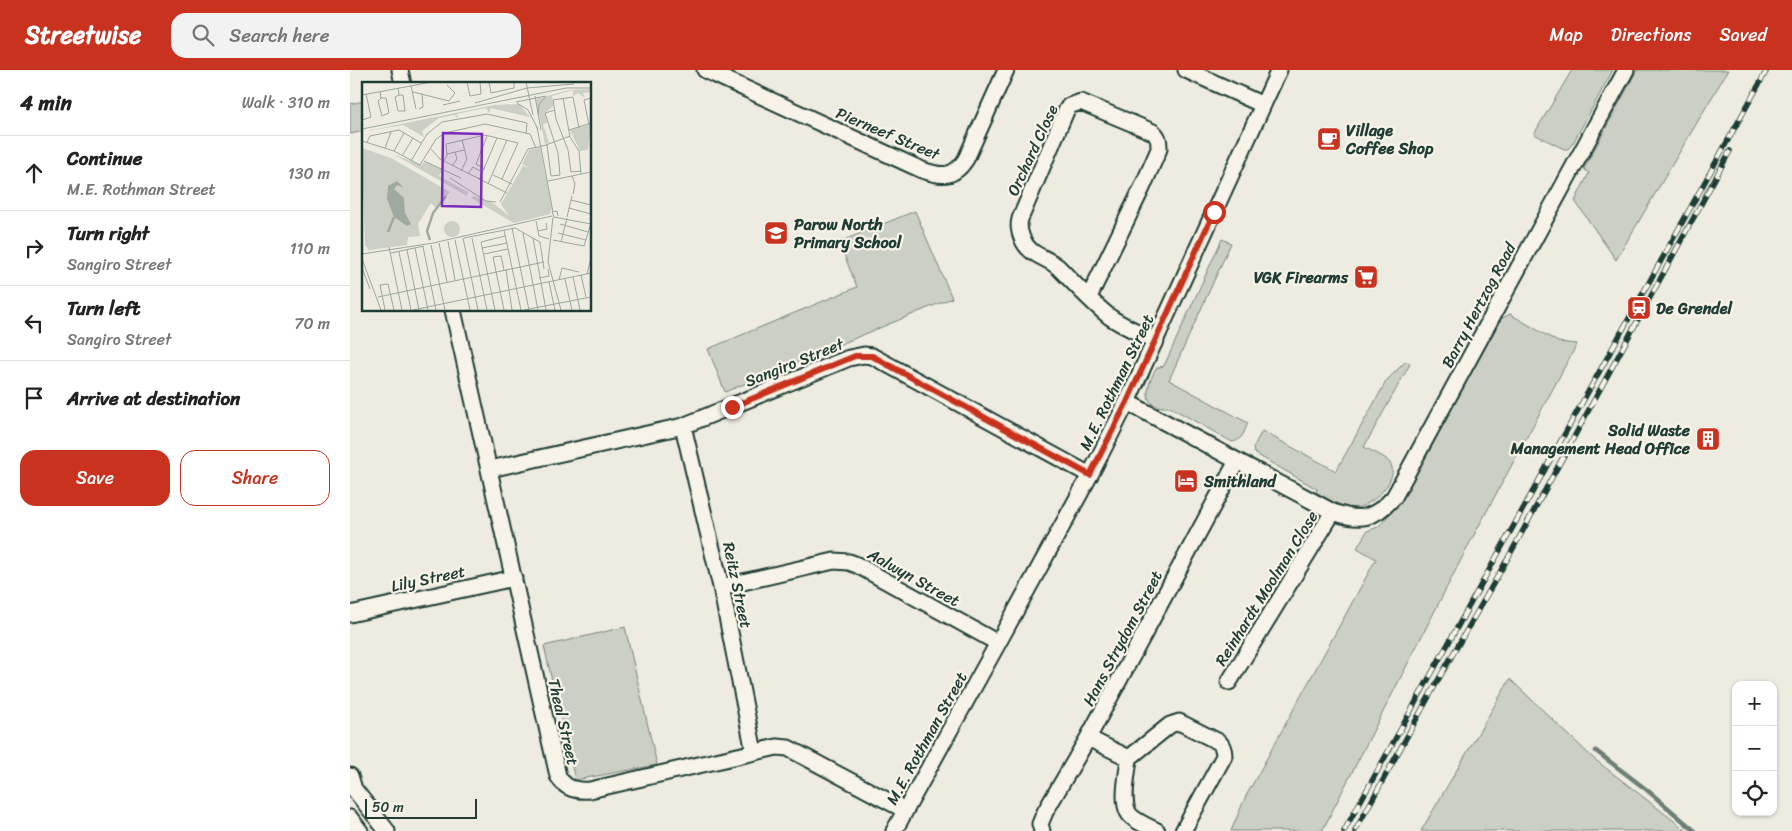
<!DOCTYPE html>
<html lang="en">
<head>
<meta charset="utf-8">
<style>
	:root { --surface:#fff; --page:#f2f2f2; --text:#222; --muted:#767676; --line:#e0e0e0; --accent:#c8321e }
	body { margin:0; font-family:Sriracha,sans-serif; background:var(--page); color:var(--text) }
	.controls { position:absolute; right:15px; bottom:15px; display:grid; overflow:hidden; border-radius:10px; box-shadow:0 1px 4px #0004 }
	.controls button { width:45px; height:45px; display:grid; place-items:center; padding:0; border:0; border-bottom:1px solid var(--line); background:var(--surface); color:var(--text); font:25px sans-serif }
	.scale { position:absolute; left:15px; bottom:12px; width:112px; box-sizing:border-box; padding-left:5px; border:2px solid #1f3d34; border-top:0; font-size:14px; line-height:18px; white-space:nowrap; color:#1f3d34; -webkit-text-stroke:4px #f7f3e8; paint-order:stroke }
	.stop { position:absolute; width:15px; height:15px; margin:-11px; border:4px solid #c8321e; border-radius:50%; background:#fff }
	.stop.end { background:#c8321e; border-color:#fff; box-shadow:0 1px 5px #0008 }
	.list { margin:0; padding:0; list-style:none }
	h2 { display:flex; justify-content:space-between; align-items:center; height:65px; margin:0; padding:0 20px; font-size:21px }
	h2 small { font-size:16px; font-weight:400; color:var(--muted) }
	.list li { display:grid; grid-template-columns:32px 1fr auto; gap:15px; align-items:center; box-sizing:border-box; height:75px; padding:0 20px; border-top:1px solid var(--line) }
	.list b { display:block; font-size:19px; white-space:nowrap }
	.list p { margin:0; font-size:16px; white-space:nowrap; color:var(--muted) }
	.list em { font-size:16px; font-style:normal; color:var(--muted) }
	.actions { display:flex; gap:10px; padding:15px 20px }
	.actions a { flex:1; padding:11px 0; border:1px solid var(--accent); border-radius:15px; text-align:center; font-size:18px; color:var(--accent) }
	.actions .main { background:var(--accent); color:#fff }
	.icon { flex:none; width:28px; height:28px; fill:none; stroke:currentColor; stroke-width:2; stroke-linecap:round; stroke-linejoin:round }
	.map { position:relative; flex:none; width:1442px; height:761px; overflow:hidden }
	header { display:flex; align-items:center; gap:30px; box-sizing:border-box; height:70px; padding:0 25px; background:var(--accent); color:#fff }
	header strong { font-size:24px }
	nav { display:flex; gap:28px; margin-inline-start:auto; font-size:18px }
	.search { width:350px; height:45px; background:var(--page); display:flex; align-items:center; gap:12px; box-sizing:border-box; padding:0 18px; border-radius:15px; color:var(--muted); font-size:19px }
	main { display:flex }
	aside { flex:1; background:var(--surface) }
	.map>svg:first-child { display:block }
	.green { fill:#cccfc4; stroke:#76867c }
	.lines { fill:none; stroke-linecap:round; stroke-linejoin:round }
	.stream { stroke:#6c7e74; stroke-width:4.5 }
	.street-casing { stroke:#1f3d34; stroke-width:19 }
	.street { stroke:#f7f3e8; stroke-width:15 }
	.rail-casing { stroke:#1f3d34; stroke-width:5.5 }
	.rail { stroke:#f7f3e8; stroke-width:4; stroke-dasharray:11; stroke-linecap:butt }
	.route { stroke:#c8321e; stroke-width:6 }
	.labels { text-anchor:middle; stroke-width:4.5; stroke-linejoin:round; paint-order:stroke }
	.poi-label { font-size:16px; font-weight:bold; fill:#1f3d34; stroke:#f7f3e8; text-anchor:start }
	.street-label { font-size:16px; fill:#1f3d34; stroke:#f7f3e8 }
	.inset-river { fill:none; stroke:#9fa99f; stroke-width:2.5 }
	.inset-road { fill:none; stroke:#9ba69c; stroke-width:1 }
	.view { fill:#7b2cbf; fill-opacity:0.15; stroke:#7b2cbf; stroke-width:2.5 }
	.inset-edge { fill:none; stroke:#1f3d34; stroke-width:2.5 }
</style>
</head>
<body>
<header>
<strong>Streetwise</strong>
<div class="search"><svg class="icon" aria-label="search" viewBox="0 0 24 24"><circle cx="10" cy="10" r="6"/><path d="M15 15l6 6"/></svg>Search here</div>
<nav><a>Map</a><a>Directions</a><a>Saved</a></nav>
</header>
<main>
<aside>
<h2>4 min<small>Walk · 310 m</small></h2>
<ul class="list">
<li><svg class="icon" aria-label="ahead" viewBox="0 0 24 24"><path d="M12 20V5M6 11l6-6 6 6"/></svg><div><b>Continue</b><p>M.E. Rothman Street</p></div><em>130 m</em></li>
<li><svg class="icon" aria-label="right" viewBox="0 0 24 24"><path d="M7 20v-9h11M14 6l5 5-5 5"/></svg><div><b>Turn right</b><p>Sangiro Street</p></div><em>110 m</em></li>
<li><svg class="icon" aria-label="left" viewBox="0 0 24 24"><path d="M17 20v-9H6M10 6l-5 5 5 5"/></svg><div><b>Turn left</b><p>Sangiro Street</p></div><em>70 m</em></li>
<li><svg class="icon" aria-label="arrive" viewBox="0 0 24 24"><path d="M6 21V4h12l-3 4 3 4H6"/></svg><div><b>Arrive at destination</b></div></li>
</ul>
<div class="actions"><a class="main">Save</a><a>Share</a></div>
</aside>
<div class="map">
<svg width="1442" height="761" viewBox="0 0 1442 761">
	<rect width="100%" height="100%" fill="#eeece1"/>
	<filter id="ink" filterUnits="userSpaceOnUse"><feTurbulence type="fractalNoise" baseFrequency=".02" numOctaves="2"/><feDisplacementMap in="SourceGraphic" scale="10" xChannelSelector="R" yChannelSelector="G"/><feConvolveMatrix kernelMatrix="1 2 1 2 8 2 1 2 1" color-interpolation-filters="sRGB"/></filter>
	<g filter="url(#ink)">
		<path class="green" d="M1222 0H1263L1223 73 1218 79H1214L1184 64Z
			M1287 0H1378L1266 190 1225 131 1239 103 1234 99Z
			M14 31V61L0 64V34Z
			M565 141 602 228 375 322 358 279 507 217 489 172Z
			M872 169 881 173 819 310 898 353C894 362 892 371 882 372L820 337C789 339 797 316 806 298L814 296Z
			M1160 244 1208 272 1227 274 1117 478 972 761H881L895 728 1026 489 1007 478 1017 461 1028 457 1039 445 1149 250Z
			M1056 291 1060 294 1014 377C1021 381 1035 386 1040 393 1051 408 1021 438 1004 438 990 438 977 429 966 422L967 419 904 383 903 378 912 361 986 401 1037 310Z
			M275 557 307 695 225 710 194 576Z
			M1160 609 1243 688 1337 761H1071Z"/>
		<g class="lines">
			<path class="stream" d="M1246 681 1297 720 1345 761"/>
			<defs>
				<path id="street" d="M50 0 53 14
					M355 0 572 100C592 107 604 108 616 89L656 0
					M836 0 913 35
					M739 227 792 118 809 79C809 72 809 67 803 62L731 32 719 36 716 41 670 149C668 156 669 161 672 168 679 186 695 186 708 197 725 214 741 232 760 247 774 257 791 263 806 271
					M103 240 208 706C215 719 226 721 240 720L427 677 438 678 555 740
					M777 332 983 442C1011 452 1024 449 1044 427L1276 0
					M333 356 371 517 404 682
					M140 399 333 356 499 288 514 285 522 286 740 405
					M371 517 484 491 499 492 507 495 648 573
					M0 544 164 508
					M879 612 983 442
					M738 668 779 688
					M0 706 4 719 37 761
					M0 748 10 761
					M544 761 648 573 740 405 777 332 929 0
					M692 761 690 754 695 742 738 668 887 391
					M807 761C799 757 789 753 782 747 769 737 778 703 779 688L820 655 829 652 869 672C873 676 874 680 874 686L833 761"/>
			</defs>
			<use href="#street" class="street-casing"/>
			<use href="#street" class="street"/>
			<defs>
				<path id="rail" d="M994 761 1417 0
					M1005 761 1087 612 1158 488 1380 81"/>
			</defs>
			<use href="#rail" class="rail-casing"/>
			<use href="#rail" class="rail"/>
		</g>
	</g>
	<g class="lines" filter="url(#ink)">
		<path class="route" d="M382 337 505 286H522L740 405 777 332 864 142"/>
	</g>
	<defs>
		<symbol id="cafe-square" viewBox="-11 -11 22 22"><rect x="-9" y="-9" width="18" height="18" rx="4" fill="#c8321e" stroke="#f7f3e8"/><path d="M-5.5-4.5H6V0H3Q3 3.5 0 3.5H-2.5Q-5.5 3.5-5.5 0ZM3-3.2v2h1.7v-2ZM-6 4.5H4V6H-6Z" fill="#fff"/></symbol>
		<symbol id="school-square" viewBox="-11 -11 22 22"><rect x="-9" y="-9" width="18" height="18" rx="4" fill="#c8321e" stroke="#f7f3e8"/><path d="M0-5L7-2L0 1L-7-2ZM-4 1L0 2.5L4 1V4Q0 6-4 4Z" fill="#fff"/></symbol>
		<symbol id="supermarket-square" viewBox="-11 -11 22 22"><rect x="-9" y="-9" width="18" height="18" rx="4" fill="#c8321e" stroke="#f7f3e8"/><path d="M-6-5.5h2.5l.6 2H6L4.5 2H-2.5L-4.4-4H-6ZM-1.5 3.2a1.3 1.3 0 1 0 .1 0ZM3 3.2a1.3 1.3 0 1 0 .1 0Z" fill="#fff"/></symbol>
		<symbol id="station-square" viewBox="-11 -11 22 22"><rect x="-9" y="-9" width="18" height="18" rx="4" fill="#c8321e" stroke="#f7f3e8"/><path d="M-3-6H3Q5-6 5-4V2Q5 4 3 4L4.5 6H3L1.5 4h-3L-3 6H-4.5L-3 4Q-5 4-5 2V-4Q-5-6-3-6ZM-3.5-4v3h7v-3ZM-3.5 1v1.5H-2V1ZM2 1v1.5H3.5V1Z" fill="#fff"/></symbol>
		<symbol id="building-square" viewBox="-11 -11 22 22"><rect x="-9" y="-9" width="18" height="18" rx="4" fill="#c8321e" stroke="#f7f3e8"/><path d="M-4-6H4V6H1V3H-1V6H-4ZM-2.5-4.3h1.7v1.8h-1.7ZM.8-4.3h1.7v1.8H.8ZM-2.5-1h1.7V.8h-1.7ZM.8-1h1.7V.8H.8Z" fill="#fff"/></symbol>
		<symbol id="hotel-square" viewBox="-11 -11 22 22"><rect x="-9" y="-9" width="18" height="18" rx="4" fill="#c8321e" stroke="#f7f3e8"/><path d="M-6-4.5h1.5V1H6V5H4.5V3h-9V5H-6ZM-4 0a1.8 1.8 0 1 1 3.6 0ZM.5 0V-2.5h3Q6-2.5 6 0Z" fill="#fff"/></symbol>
	</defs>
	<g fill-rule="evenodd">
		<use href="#cafe-square" x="965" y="55" width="28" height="28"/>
		<use href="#school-square" x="412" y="149" width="28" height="28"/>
		<use href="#supermarket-square" x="1002" y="193" width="28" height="28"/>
		<use href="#station-square" x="1275" y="224" width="28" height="28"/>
		<use href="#building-square" x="1344" y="355" width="28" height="28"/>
		<use href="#hotel-square" x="822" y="397" width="28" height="28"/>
	</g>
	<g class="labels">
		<g class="poi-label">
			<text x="996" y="66">Village<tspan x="996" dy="18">Coffee Shop</tspan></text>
			<text x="444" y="160">Parow North<tspan x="444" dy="18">Primary School</tspan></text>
			<text x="998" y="213" text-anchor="end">VGK Firearms</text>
			<text x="1306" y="244">De Grendel</text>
			<text x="1340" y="366" text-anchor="end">Solid Waste<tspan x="1340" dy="18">Management Head Office</tspan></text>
			<text x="854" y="417">Smithland</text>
		</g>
		<g class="street-label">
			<text transform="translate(538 63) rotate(23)" y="6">Pierneef Street</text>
			<text transform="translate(682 80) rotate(-65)" y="6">Orchard Close</text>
			<text transform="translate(1128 235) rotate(-62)" y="6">Barry Hertzog Road</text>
			<text transform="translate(444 292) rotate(-22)" y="6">Sangiro Street</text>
			<text transform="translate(766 312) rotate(-64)" y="6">M.E. Rothman Street</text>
			<text transform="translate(564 507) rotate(29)" y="6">Aalwyn Street</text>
			<text transform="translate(78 508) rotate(-12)" y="6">Lily Street</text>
			<text transform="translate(388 515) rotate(78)" y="6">Reitz Street</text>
			<text transform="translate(916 518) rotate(-58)" y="6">Reinhardt Moolman Close</text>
			<text transform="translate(772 568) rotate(-62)" y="6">Hans Strydom Street</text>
			<text transform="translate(214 652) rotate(77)" y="6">Theal Street</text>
			<text transform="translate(576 668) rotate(-61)" y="6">M.E. Rothman Street</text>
		</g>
	</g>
	<g transform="translate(12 12)">
		<rect width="229" height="229" fill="#eeece1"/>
		<path d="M229 7V10L221 11 223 16 216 11 211 14V8L190 14 191 24 183 31 185 41 181 42 187 61 183 62 174 17 207 8ZM157 22 168 35 129 26 127 31 124 26 95 32 96 36 92 33 77 36 60 49 62 55 41 43 0 50 132 23ZM229 42 226 68 218 69 208 48ZM0 60 59 83 62 80 81 87 77 94 106 110 105 114 31 72ZM178 65 190 126 188 132 152 141 109 116 112 114 131 121 147 134 139 122 161 84 168 86 160 82 167 68ZM0 66 29 76 88 110 74 126 69 121 56 142 58 154 46 155 45 163 7 168 3 163ZM82 147a8 8 0 1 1 16 0a8 8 0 1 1-16 0Z" fill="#cccfc4"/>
		<path d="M35 99 42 106 35 103 32 107 42 116 43 131 49 142 45 144 32 135 25 117 26 104Z" fill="#9fa99f"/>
		<path class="inset-river" d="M26 150 32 135M68 158 65 149 71 131 84 114"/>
		<path class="inset-road" d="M105 0 108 14 119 12 118 0M127 0 129 11 152 6V0M164 0 171 33M49 4 54 27M36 6 37 13 33 15 36 29H43L41 13H37M18 10 19 16 16 19 20 34 27 31 24 16H19M51 10 87 19 93 11 85 3M0 13 70 0M173 14 179 48M201 16 208 55 217 69 219 92M154 20 184 14M113 21 165 6 212 2M155 21 166 28 176 47M81 23 98 19M57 27 61 25 60 11M176 33 177 22 184 15M0 38 9 35 4 12M227 43 222 18 229 16M175 45 191 130M217 46 211 15 191 18 194 37 206 68 209 90 219 89M0 47 204 6H229M207 48 229 41M0 59 32 69 58 83 74 57 83 51 123 42 168 52 174 66M5 60 8 54 37 48 59 61M184 63 208 54M185 63 189 94 198 93 196 71 183 31 193 28M23 66 29 50M69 67 78 77 145 111M32 69 42 51M85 72 102 68M40 74 51 56M49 79 65 52 80 40 125 32 165 41 164 52M62 79 99 96M82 79 85 73 84 62 123 53 156 61 140 97M90 84 95 77 93 70M123 87 114 82 125 54M99 89 105 77 100 58M106 92 111 85 118 89M131 93 150 102M210 94 213 102 211 112M88 96 124 119 134 120M117 98 135 56M186 99 229 90M126 102 145 58M209 118 229 123M138 120 166 67 185 63M207 126 229 132M196 134 195 129 190 130 192 135 229 142M191 135 186 180 199 228M205 135 210 114M174 139 177 154 187 157M198 142 226 150M150 146 167 228M142 148 159 228M176 149 185 147 184 141M161 151 176 228M196 151 224 158M101 156 116 228M102 156 153 146 178 160 182 187M110 156 125 228M171 156 184 228M93 158 108 228M191 158 222 164 229 141M86 159 93 198M199 160 205 136M77 161 85 200M69 163 83 228M27 165 40 228M61 165 74 228M53 166 66 228M120 166 145 161M45 168 57 228M37 170 49 228M29 171 62 164M0 172 71 161 190 134M122 172 146 167M0 177 19 228M0 186 8 207M144 188 150 228M225 192 229 176M219 193 224 215M211 195 218 228M177 196 187 194 186 187M203 197 210 228M197 198 200 186 217 190M187 200 193 228M16 215 182 180M23 228 18 203 26 202 32 228M51 228 229 191M133 228 119 160 143 154M142 228 131 175 139 174 142 188M162 228 229 215"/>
		<path class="view" d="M81 51 120 52 119 125 80 124Z"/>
		<rect width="229" height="229" class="inset-edge"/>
	</g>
</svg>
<div class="controls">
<button>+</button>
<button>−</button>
<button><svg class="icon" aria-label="locate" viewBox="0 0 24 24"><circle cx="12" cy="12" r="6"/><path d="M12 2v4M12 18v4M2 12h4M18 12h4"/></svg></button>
</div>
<div class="scale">50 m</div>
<div class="stop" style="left:864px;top:142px"></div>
<div class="stop end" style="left:382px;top:337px"></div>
</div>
</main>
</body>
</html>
